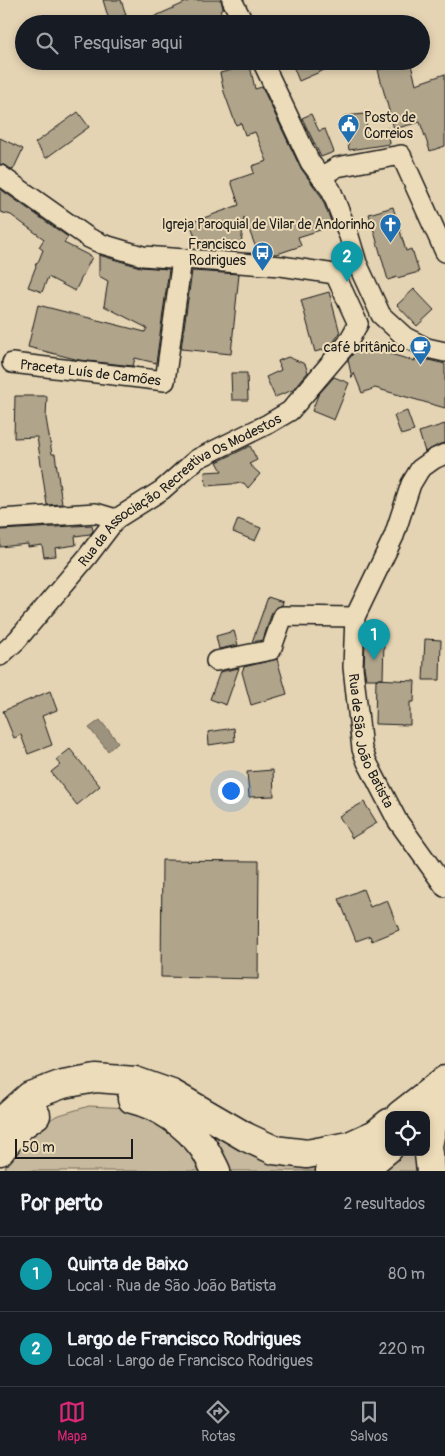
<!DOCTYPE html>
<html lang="pt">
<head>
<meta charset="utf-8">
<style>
	:root { --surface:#171b24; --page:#242831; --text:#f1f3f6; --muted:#9ea1a6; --line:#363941; --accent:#db2777 }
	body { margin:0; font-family:Pangolin,sans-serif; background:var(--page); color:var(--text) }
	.controls { position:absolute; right:15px; bottom:15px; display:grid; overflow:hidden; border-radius:10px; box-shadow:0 2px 8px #0003 }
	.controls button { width:45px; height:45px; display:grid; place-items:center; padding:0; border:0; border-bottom:1px solid var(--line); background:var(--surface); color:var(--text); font:25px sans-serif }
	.scale { position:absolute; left:15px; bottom:12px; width:118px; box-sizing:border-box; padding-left:5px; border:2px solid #1c1c1c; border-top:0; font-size:14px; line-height:18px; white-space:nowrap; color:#1c1c1c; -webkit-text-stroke:4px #eddcb9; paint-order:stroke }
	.you { position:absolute; left:230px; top:790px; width:18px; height:18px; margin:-12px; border:4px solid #fff; border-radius:50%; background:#1a73e8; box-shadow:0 0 0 8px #1a73e833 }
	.badge { display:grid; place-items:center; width:32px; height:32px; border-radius:50%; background:var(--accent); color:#fff; font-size:16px; font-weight:700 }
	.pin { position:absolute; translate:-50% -41px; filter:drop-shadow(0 1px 2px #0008) }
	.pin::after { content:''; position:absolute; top:26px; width:18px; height:15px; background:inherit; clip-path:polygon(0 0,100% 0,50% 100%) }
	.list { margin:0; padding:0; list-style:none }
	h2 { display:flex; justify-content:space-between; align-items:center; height:65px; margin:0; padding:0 20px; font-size:21px }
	h2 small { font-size:16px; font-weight:400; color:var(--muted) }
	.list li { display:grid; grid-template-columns:32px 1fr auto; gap:15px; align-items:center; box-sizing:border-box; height:75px; padding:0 20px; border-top:1px solid var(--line) }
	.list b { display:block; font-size:19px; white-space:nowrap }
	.list p { margin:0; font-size:16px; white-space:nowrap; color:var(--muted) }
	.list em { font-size:16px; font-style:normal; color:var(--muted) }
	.icon { flex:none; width:28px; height:28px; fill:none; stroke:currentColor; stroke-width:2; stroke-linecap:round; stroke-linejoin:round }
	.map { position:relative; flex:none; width:445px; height:1171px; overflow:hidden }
	.search { position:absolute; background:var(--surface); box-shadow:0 2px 8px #0003; left:15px; right:15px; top:15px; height:55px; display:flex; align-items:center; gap:12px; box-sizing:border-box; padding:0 18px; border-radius:28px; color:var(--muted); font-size:19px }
	.sheet { height:215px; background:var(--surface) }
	nav { display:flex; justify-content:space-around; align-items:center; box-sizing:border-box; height:70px; border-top:1px solid var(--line); background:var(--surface); font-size:14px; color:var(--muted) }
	nav a { display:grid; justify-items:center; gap:2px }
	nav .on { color:var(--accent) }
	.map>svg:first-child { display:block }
	.green { fill:#c7b99d; stroke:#726a5c }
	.water { fill:#9d927d; stroke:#696356 }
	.building { fill:#b0a48b; stroke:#1c1c1c }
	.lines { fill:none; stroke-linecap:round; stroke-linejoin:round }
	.minor-casing { stroke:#1c1c1c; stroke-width:22 }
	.primary-casing { stroke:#1c1c1c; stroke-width:31 }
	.motorway-casing { stroke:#1c1c1c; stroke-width:31 }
	.minor { stroke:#eddcb9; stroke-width:19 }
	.primary { stroke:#eddcb9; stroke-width:28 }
	.motorway { stroke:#eddcb9; stroke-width:28 }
	.labels { text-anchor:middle; stroke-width:4; stroke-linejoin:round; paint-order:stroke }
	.poi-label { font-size:14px; fill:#1c1c1c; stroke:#eddcb9; text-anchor:end }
	.street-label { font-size:14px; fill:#1c1c1c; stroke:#eddcb9 }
</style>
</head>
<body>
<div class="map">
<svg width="445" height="1171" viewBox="0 0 445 1171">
	<rect width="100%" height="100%" fill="#e5d4b3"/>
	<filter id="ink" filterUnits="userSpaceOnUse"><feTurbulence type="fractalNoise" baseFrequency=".02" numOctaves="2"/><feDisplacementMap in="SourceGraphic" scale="10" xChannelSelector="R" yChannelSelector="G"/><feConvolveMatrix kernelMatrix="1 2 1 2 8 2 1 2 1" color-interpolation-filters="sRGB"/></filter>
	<g filter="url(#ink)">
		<path class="green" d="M89 1106 129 1108 171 1127 202 1165 203 1171H3L23 1138 56 1116Z
			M191 1111 325 1162 314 1171H227Z
			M403 1152H423L426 1171H378Z"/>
		<path class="water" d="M100 720 118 742 108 751 89 728Z"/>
		<path class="building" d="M103 0H121L126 15 109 20Z
			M191 0H221L223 8 220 10 227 24H138Z
			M230 61H249L255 89 262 87 300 167 321 196 333 226 298 237 301 246 277 254 258 253 244 217 241 246 231 250 196 239 190 223 239 205 231 181 254 173 252 166 267 161 255 132 245 135 241 123 236 125 224 92 220 73 232 70Z
			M291 61H345L299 81Z
			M385 61H410L416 84 445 74V146L430 151 420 122 394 129 378 70 391 66Z
			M78 112 89 127 46 158 35 143Z
			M311 114 319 131 325 129 334 152 321 157 302 118Z
			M365 114 367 131 388 128 390 144 349 150 344 116Z
			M0 138 23 149 13 170 6 166 0 164Z
			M0 189 68 237 64 243 92 257 75 291 48 277 42 292 28 287 36 266 35 265 39 260 43 250 39 247 44 239 11 215 0 212Z
			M393 207 406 251 411 249 412 252H413L419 272 397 278V277L388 280 369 214Z
			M99 255 140 267 169 269 156 363 135 358 133 366 79 360 28 347 38 305 145 332 147 328 104 306 108 281 99 276Z
			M192 271 239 274 231 354 181 349Z
			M414 289 434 310 417 326 397 305Z
			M329 292 340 333 329 348 315 352 301 300Z
			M382 345 383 352 415 361 416 357 445 364V408L375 388 362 393 354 373 352 378 348 360 355 351Z
			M288 357 305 364 308 372 293 390 275 397 266 377 281 370 278 361Z
			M231 373H247L248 400H232Z
			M334 377 349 383 334 420 312 411 318 395Z
			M15 396H47L46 418 52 454H55L62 504 47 505 37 437 14 438Z
			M407 411 414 431 401 435 394 416Z
			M445 424V443L440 444 425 452 419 432Z
			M250 446 257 460 249 464 260 474 248 488 244 483 206 486 205 472 222 471 217 462Z
			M238 519 261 528 255 541 233 532Z
			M92 525 93 531 90 534 75 536 76 545 55 548 56 556 44 557 42 545 28 547V544L0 547V530Z
			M268 597 283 602 282 605 276 607 272 612 263 640 252 642Z
			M234 631 238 645 219 649 216 636Z
			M425 639 441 640 440 680H423Z
			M365 640 384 641 383 679H366L364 667Z
			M277 659 287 694 251 705 242 672 244 667Z
			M239 668 226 705 210 699 220 672Z
			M376 679 415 681 414 702H410V725L375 724Z
			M50 691 57 710 42 716 52 745 28 754 21 735 14 738 3 711Z
			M234 728 235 741 209 745 208 732Z
			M70 749 100 786 77 805 51 772 60 765 56 760Z
			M273 770 274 796 249 797 247 772Z
			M364 802 377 823 352 838 339 816Z
			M162 860 259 861 258 979 161 977Z
			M363 889 370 907 387 900 399 930 372 941 370 936 356 941 339 899Z"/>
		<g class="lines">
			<defs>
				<g id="minor">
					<path d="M232 0 244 24"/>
					<path d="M262 61 310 162 331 190 349 236 357 263 381 315 405 337 427 348 445 352"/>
					<path d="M0 175 89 238 102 244 143 256 281 266 335 274"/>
					<path d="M321 177 337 167 401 155 445 252"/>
					<path d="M335 274 358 324"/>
					<path id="s1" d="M12 363 165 381 182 259"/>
					<path id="s2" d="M445 454 434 459 420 469 411 484 394 536 355 617 353 667 362 749 367 762 397 820 445 887"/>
					<path d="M0 519 96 513 116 519"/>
					<path id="s3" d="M0 656 17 640 87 557 116 519 162 490 197 459 268 424 290 411 347 344 358 324"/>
					<path d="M216 661 271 650 283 616 355 617"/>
				</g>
				<path id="primary" d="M400 1115 445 1080
					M330 1171 389 1123
					M361 1171 389 1148"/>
				<path id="motorway" d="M132 1099C160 1106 186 1124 203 1147 208 1154 212 1163 216 1171
					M0 1123 30 1096 63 1084 96 1078 135 1081 172 1094 246 1137 274 1150 307 1154 349 1146 371 1136
					M0 1151 19 1127 36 1115
					M431 1171 428 1146 432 1126 442 1105"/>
			</defs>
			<use href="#minor" class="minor-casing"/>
			<use href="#primary" class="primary-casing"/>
			<use href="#motorway" class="motorway-casing"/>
			<use href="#minor" class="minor"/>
			<use href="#primary" class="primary"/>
			<use href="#motorway" class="motorway"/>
		</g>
	</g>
	<defs>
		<symbol id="civic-pin" viewBox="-11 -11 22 30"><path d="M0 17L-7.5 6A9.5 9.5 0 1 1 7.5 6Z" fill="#1f6fb2" stroke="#eddcb9"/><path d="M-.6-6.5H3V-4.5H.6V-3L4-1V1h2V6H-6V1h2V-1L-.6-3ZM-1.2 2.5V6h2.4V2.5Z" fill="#fff"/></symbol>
		<symbol id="church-pin" viewBox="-11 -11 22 30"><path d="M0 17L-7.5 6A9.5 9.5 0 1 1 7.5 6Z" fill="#1f6fb2" stroke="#eddcb9"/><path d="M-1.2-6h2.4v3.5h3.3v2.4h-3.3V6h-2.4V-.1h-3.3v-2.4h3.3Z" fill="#fff"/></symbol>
		<symbol id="bus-pin" viewBox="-11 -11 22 30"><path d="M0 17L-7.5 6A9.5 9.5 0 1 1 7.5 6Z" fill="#1f6fb2" stroke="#eddcb9"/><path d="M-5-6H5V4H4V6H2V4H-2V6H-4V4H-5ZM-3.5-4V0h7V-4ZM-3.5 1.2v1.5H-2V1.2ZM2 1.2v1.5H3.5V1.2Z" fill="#fff"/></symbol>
		<symbol id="cafe-pin" viewBox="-11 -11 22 30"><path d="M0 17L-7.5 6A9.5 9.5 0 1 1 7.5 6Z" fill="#1f6fb2" stroke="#eddcb9"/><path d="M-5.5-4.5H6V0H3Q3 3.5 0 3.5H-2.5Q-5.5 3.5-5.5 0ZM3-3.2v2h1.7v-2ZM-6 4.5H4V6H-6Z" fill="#fff"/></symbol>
	</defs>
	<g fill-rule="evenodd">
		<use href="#civic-pin" x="336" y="112" width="25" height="34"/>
		<use href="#church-pin" x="378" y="212" width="25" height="34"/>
		<use href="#bus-pin" x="250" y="240" width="25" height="34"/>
		<use href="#cafe-pin" x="408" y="334" width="25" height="34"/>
	</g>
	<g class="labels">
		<g class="poi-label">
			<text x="364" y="122" text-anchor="start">Posto de<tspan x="364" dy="16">Correios</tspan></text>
			<text x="375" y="229">Igreja Paroquial de Vilar de Andorinho</text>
			<text x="246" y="249">Francisco<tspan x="246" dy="16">Rodrigues</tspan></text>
			<text x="405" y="352">café britânico</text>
		</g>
		<g class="street-label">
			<text dy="5" stroke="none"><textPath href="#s1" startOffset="79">Praceta Luís de Camões</textPath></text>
			<text dy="5" stroke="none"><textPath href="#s3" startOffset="248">Rua da Associação Recreativa Os Modestos</textPath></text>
			<text dy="5" stroke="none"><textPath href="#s2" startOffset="318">Rua de São João Batista</textPath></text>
		</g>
	</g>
</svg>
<div class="controls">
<button><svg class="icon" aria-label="locate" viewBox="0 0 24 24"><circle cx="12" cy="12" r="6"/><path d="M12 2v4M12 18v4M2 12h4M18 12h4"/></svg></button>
</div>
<div class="scale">50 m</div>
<div class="you"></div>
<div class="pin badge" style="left:374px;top:660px;background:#0f9aa8">1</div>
<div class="pin badge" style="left:347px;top:282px;background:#0f9aa8">2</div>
<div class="search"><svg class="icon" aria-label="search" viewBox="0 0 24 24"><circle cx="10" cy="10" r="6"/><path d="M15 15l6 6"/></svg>Pesquisar aqui</div>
</div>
<section class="sheet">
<h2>Por perto<small>2 resultados</small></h2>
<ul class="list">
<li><span class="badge" style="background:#0f9aa8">1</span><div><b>Quinta de Baixo</b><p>Local · Rua de São João Batista</p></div><em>80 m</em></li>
<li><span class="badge" style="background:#0f9aa8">2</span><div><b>Largo de Francisco Rodrigues</b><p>Local · Largo de Francisco Rodrigues</p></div><em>220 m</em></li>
</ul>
</section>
<nav>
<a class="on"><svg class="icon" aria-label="map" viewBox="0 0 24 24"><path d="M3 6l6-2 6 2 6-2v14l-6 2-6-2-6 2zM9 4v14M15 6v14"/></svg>Mapa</a>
<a><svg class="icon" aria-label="directions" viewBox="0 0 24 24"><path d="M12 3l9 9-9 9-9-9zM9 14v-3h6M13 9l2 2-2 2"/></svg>Rotas</a>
<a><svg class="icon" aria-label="saved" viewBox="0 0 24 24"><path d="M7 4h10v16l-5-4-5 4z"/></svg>Salvos</a>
</nav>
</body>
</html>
